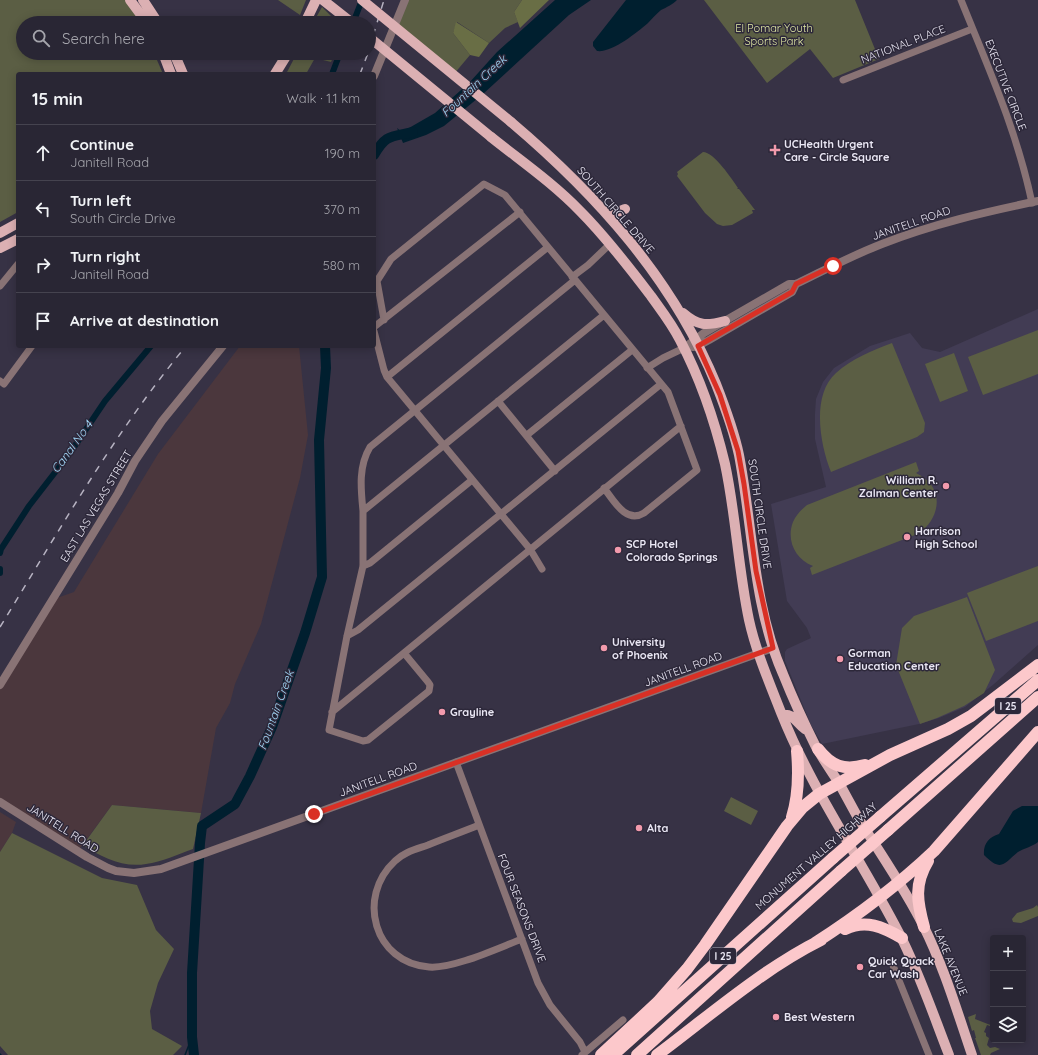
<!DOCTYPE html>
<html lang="en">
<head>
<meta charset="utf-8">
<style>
	:root { --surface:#292634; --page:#312e3c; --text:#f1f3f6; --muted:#a5a5ac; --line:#45434f }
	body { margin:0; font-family:Quicksand,sans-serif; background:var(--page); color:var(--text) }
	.controls { position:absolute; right:12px; bottom:12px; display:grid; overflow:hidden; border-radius:4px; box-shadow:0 2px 10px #0003 }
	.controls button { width:36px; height:36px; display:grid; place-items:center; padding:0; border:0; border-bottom:1px solid var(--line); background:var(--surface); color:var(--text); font:20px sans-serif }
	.stop { position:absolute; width:12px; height:12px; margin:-9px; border:3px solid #d93025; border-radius:50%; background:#fff }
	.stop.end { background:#d93025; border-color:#fff; box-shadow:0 1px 4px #0008 }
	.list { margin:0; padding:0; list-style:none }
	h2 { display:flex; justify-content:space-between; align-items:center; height:52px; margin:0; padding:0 16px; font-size:17px }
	h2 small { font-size:13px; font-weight:400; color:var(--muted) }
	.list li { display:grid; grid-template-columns:26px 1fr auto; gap:12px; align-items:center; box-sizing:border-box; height:56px; padding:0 16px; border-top:1px solid var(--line) }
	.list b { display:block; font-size:15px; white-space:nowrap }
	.list p { margin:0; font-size:13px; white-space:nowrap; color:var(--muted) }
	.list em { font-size:13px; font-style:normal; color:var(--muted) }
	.icon { flex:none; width:22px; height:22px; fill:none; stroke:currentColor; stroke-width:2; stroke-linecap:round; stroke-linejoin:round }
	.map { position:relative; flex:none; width:1038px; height:1055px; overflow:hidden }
	.search { position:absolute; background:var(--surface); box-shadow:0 2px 10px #0003; left:16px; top:16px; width:360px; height:44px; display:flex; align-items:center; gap:10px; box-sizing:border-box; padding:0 14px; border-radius:22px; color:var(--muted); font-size:15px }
	.panel { position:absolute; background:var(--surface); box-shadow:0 2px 10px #0003; left:16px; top:72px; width:360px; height:276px; border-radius:4px }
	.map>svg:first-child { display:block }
	.industrial { fill:#4b373d }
	.built { fill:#423c54 }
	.green { fill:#5b5e44 }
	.forest { fill:#696e45 }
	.water { fill:#001f2f }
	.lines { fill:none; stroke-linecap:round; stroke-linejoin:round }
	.stream { stroke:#001f2f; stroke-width:1.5 }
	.canal { stroke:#001f2f; stroke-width:6 }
	.river { stroke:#001f2f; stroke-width:10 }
	.minor { stroke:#897375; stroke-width:7 }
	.tertiary { stroke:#897375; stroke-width:8 }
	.primary { stroke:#dcb0b3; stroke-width:10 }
	.motorway { stroke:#fcc8cb; stroke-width:12 }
	.rail { stroke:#b7b3c2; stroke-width:1.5; stroke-dasharray:7 7; stroke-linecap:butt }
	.primary-bridge { stroke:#dcb0b3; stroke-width:10 }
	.motorway-bridge { stroke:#fcc8cb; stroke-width:12 }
	.route { stroke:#d93025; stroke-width:5 }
	.poi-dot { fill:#f29aac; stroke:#2d283a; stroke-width:1.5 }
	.labels { text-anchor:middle; stroke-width:3; stroke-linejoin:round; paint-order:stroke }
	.shield { fill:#2d283a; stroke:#b1aebc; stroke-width:1 }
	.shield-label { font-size:10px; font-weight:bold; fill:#eae7f4 }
	.park-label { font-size:11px; fill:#e0e8a3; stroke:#2d283a }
	.street-label { font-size:11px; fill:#eae7f4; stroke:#2d283a }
	.poi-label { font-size:11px; font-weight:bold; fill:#eae7f4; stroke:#2d283a; text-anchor:start }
	.water-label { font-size:12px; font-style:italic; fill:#a2d9f9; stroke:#2d283a }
</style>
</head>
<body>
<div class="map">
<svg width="1038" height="1055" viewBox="0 0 1038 1055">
	<rect width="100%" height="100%" fill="#373245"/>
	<path class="industrial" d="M240 346H299L308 435 300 478 261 624 235 684 230 703 216 728 201 813 112 805 78 851 0 802V685L51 600 74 592 158 454Z
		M0 812 16 822 12 833 0 852Z"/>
	<path class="built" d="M1038 309V645L994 684 965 707 939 718 919 724 822 744 811 725 785 661V652L787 649 811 638 807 628 787 601 771 504 826 487 815 439V414L816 399 823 382 834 368 870 346 910 333 922 348 940 352Z"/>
	<path class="green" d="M0 0H130L140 23H23V53H154L163 74H18V212L0 222Z
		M278 0H306L300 15Z
		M405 0H522L514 12 518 22 505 28 489 43 457 22 453 33 470 55 454 74 393 30Z
		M704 0H855L879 59 833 78 810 49 767 83Z
		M322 7 338 23H313Z
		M297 53H335L331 62 315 58 306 74H286Z
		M703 152C714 152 732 179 738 188L737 189H739L755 210H752L753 213 732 225 723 226 717 224 705 213 677 176 678 174 677 172Z
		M1038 330V374L983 395 968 357Z
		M892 343 925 423 924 432 917 437 831 472C820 445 811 395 836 373 851 359 873 350 892 343Z
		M954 353 968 391 940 402 925 364Z
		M916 462 919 471 916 473C944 486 942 515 920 533L812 575 810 568 813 566C795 559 786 540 793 522 796 515 801 510 807 505Z
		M1038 566V621L986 641 967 593Z
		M967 597 995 670 984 693 964 706 937 718 920 724 896 665 902 628 914 616Z
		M731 797 758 811 751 825 724 811Z
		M112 805 201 813 193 849C178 854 162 862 146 864 123 868 101 857 83 845Z
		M12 833 102 878 137 885 156 930 174 949 158 983 150 1011 152 1029 182 1046 173 1055H8L0 1046V852Z
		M1037 905 1038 907V916L1021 923 1013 922 1012 919 1017 913 1033 908Z
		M976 1014 975 1019 993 1026V1027L987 1025 984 1032 986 1033V1036L989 1038 987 1045 990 1048 995 1047 1000 1049 991 1053 990 1055H981L975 1038H976L974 1030 972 1031 968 1017Z"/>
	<path class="forest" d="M522 0H549L520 28 514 12Z
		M456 22 489 43 479 57 470 55 453 33Z"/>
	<path class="water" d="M555 0H591L569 15 483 94 444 126 426 135 403 143 397 128 402 132 435 113 469 83 497 52Z
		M626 0H677C672 5 667 7 661 10 656 14 652 19 648 23 636 33 612 53 597 51L593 46V42Z
		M1022 806H1038V842C1032 847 1024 848 1018 852 1004 863 1002 873 984 855 983 844 989 837 999 834L1013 811Z"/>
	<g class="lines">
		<path class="stream" d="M0 1054 1 1055
			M185 1055 192 1037"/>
		<path class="canal" d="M353 23 362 0
			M332 74 340 53
			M0 553 1 549 29 506 70 453 105 401 151 346
			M0 569V573"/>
		<path class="river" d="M374 155C386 134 391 137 413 132
			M194 1055 192 1037V973L200 843 202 826 235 804 250 776 272 727 305 633 322 577 319 440 326 368 325 346"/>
		<path class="minor" d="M961 0C988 67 1017 131 1032 203
			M843 80 972 29
			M572 277 588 265 610 244
			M0 286 18 264
			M384 320 377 281 391 259 484 184 505 195 668 392 697 470 644 513C626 524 614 501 604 488
			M374 327 520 212
			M374 331 384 370 387 377 530 549 542 569
			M647 368 663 358 684 348
			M387 377 548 247
			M0 381 4 384 32 346
			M498 401 555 471
			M527 435 632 350
			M363 511C361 490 358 467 370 447L575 280
			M363 566 370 563 472 480
			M347 636 358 630 661 384
			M404 653 428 682 430 685 429 691 368 740 363 741 329 730 347 636 363 566V511L604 315
			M332 712 681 426
			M456 762 538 983 550 1005 580 1042 585 1052
			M479 825C462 832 445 838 428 845 417 849 404 852 395 861 356 897 374 963 429 967 453 969 498 948 522 939
			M892 963 929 1055
			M582 1055 623 1020"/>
		<path class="tertiary" d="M374 76 405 0
			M693 347 698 346 709 340 792 292 796 284
			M684 348 704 333 789 284H796C825 270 853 255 882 244 933 224 985 212 1038 201
			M0 685 118 493 135 461 162 421 223 346
			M0 802 87 857 108 868 116 871 134 873 161 869C365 796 568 720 773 648"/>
		<path class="primary" d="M130 0 147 23
			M143 0 158 23
			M323 0 352 23
			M305 23 316 0
			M163 53 171 74
			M174 53 183 74
			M275 74 288 53
			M511 122C596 194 673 279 716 384 725 407 734 431 739 455 753 528 753 605 783 674 793 699 804 723 816 747 823 759 831 771 839 783 845 794 851 805 857 816 879 852 904 887 923 925 944 967 957 1011 972 1055
			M491 137C521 161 553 183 580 211 606 237 629 267 651 296 661 310 672 324 680 340 700 378 715 422 725 464 736 515 738 568 749 620 756 652 770 684 782 715 813 792 861 859 899 933 919 972 933 1014 949 1055
			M602 208C610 214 617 213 625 209
			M0 233 18 223
			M0 248 18 239
			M683 313C698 326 706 326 725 321
			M782 715C794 713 796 723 805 729"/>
		<path class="motorway" d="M818 749C831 766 844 771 865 765
			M792 817C799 795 799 774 797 751
			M880 817 1038 680
			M888 830 1038 697
			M924 927C917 902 914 884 928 861
			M845 929C866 919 883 927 902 938
			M815 943C857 916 897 886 934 851L1038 732
			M601 1055 658 1002 687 969 705 945 787 826 803 807 819 794 839 783 890 755 948 729 971 716 1038 665
			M613 1055 833 858
			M637 1055 841 871
			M657 1055C709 1016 763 969 821 940"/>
		<path class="rail" d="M369 49 384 0
			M360 74 368 53
			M0 627C59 531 114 433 186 346"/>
		<path class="primary-bridge" d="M362 0 511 122
			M369 37 491 137"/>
		<path class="motorway-bridge" d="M833 858 880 817
			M841 871 888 830"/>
	</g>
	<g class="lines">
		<path class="route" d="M314 814 773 648 756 571 744 484 738 451 720 395 698 346 792 292 796 284 833 266"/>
	</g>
	<g class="poi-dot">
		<path d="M773 144h4v4h4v4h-4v4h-4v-4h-4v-4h4z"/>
		<circle cx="946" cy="486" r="4"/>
		<circle cx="907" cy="537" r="4"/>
		<circle cx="618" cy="550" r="4"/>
		<circle cx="604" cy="648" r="4"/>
		<circle cx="840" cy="659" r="4"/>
		<circle cx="442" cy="712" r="4"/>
		<circle cx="639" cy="828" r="4"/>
		<circle cx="860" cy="967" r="4"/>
		<circle cx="776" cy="1017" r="4"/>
	</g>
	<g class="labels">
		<g class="shield">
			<rect x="995" y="698" width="26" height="16" rx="3"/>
			<rect x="710" y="948" width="26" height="16" rx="3"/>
		</g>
		<g class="shield-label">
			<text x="1008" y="710">I 25</text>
			<text x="723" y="960">I 25</text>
		</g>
		<g class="park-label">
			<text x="774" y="32">El Pomar Youth<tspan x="774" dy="13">Sports Park</tspan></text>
		</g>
		<g class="street-label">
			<text transform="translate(903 44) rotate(-21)" y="4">NATIONAL PLACE</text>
			<text transform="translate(1006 85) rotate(69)" y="4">EXECUTIVE CIRCLE</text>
			<text transform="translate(616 210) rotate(49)" y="4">SOUTH CIRCLE DRIVE</text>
			<text transform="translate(911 223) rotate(-19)" y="4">JANITELL ROAD</text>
			<text transform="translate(96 506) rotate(-59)" y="4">EAST LAS VEGAS STREET</text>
			<text transform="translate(760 514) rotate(82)" y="4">SOUTH CIRCLE DRIVE</text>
			<text transform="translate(683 669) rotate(-20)" y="4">JANITELL ROAD</text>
			<text transform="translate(378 779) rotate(-20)" y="4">JANITELL ROAD</text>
			<text transform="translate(63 828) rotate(32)" y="4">JANITELL ROAD</text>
			<text transform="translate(816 856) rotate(-41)" y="4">MONUMENT VALLEY HIGHWAY</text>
			<text transform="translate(522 908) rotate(69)" y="4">FOUR SEASONS DRIVE</text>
			<text transform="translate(951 962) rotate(68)" y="4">LAKE AVENUE</text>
		</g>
		<g class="poi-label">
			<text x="784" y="148">UCHealth Urgent<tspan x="784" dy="13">Care - Circle Square</tspan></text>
			<text x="938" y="484" text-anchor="end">William R.<tspan x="938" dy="13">Zalman Center</tspan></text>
			<text x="915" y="535">Harrison<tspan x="915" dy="13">High School</tspan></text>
			<text x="626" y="548">SCP Hotel<tspan x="626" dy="13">Colorado Springs</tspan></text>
			<text x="612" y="646">University<tspan x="612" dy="13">of Phoenix</tspan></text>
			<text x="848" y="657">Gorman<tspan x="848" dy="13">Education Center</tspan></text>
			<text x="450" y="716">Grayline</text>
			<text x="647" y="832">Alta</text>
			<text x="868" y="965">Quick Quack<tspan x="868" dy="13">Car Wash</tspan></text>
			<text x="784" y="1021">Best Western</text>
		</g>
		<g class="water-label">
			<text transform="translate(474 86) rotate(-43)" y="4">Fountain Creek</text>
			<text transform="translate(72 447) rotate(-54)" y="4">Canal No 4</text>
			<text transform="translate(276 710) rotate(-70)" y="4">Fountain Creek</text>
		</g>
	</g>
</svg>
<div class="controls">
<button>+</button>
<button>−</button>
<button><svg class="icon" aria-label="layers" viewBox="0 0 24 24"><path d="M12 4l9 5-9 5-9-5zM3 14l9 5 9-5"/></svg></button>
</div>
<div class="stop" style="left:833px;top:266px"></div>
<div class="stop end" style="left:314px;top:814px"></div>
<div class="search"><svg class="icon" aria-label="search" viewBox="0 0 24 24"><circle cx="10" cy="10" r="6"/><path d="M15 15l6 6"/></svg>Search here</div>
<section class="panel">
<h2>15 min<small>Walk · 1.1 km</small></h2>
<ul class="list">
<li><svg class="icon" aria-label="ahead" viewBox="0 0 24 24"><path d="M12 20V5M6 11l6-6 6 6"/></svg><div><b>Continue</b><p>Janitell Road</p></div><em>190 m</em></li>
<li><svg class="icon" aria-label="left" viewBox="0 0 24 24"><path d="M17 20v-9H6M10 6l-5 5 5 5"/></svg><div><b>Turn left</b><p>South Circle Drive</p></div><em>370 m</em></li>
<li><svg class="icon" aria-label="right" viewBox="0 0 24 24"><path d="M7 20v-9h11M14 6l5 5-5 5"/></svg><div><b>Turn right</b><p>Janitell Road</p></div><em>580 m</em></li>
<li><svg class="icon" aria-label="arrive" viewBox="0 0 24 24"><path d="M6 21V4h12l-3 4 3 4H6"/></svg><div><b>Arrive at destination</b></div></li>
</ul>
</section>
</div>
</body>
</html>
